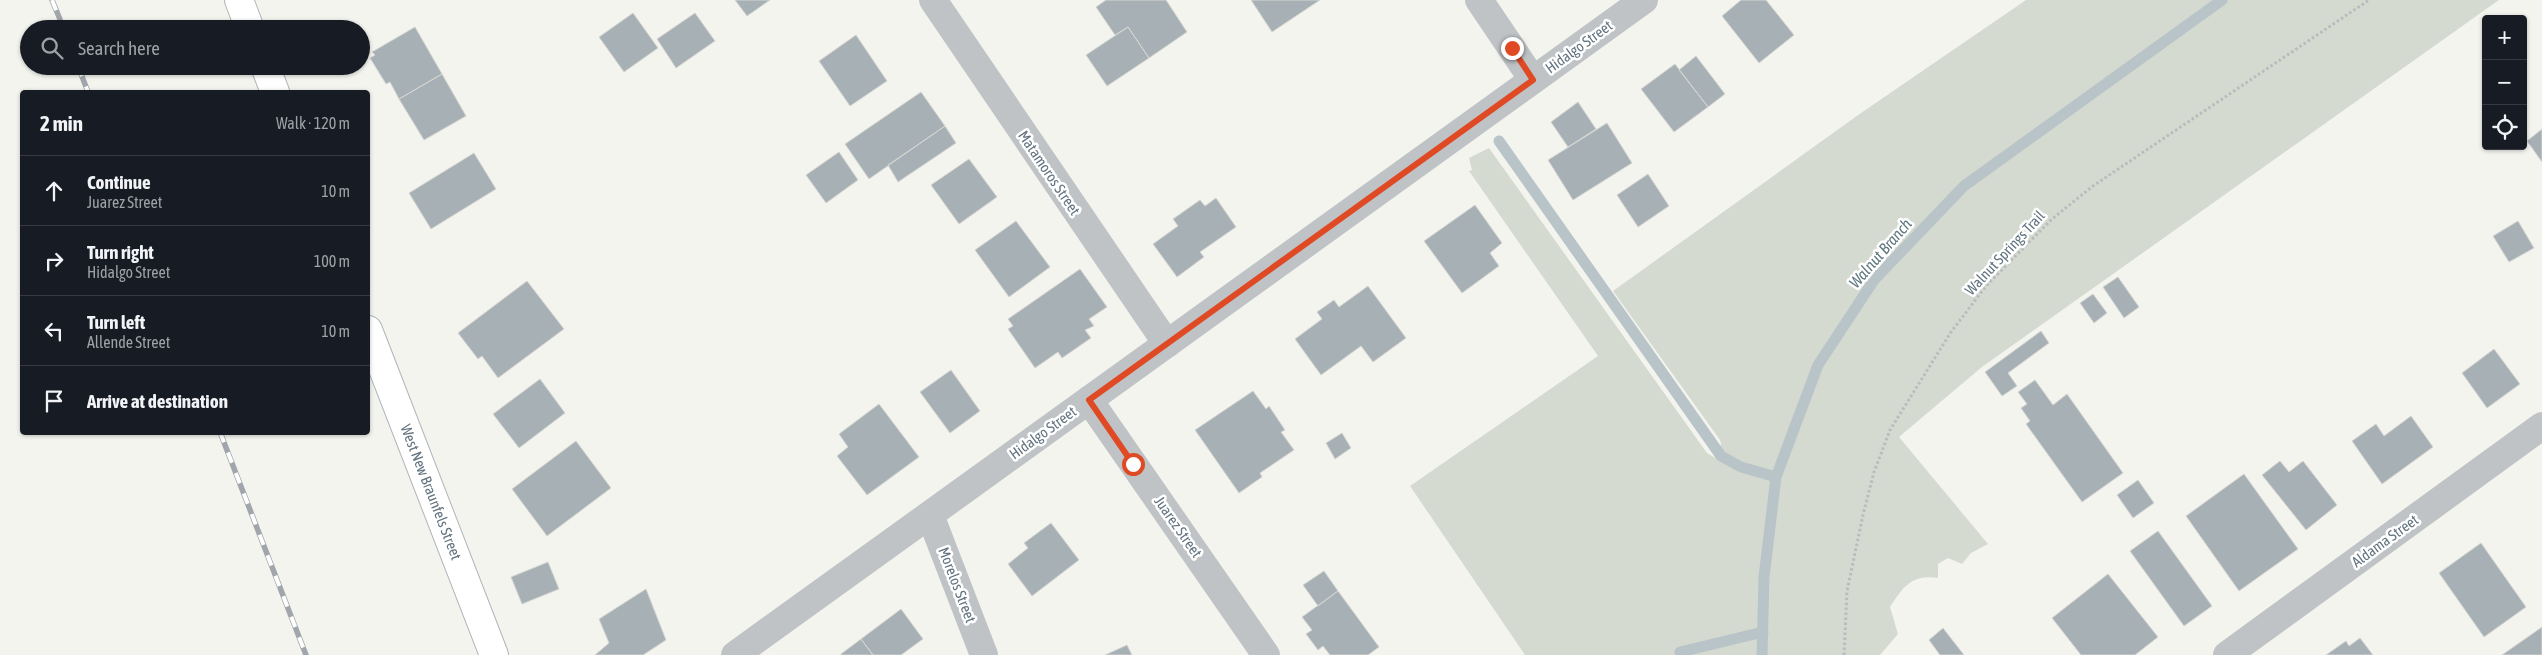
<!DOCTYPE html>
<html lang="en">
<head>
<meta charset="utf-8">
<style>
	:root { --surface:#171b24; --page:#242831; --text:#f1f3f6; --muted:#9ea1a6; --line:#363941 }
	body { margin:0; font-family:"Asap Condensed",sans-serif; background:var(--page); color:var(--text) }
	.controls { position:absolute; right:15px; top:15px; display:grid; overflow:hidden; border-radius:5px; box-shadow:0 1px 4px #0004 }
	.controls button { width:45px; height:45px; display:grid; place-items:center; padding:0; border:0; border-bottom:1px solid var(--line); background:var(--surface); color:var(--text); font:25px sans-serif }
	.stop { position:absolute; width:15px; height:15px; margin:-11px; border:4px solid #df4a24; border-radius:50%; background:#fff }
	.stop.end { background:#df4a24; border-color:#fff; box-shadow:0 1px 5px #0008 }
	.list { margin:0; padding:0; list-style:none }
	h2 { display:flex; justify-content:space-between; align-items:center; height:65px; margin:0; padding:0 20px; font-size:21px }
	h2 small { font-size:16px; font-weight:400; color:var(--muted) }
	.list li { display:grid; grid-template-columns:32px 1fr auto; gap:15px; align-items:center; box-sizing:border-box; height:70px; padding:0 20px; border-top:1px solid var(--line) }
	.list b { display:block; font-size:19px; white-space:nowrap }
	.list p { margin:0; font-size:16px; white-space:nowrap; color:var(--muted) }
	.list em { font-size:16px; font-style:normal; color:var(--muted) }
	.icon { flex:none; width:28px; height:28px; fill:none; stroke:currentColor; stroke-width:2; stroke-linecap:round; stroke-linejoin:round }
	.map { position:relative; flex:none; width:2542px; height:655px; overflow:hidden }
	.search { position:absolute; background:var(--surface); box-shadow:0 1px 4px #0004; left:20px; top:20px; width:350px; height:55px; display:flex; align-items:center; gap:12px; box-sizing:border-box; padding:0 18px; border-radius:28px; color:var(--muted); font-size:19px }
	.panel { position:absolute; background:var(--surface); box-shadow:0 1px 4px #0004; left:20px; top:90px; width:350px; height:345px; border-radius:5px }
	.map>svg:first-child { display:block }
	.green { fill:#d5dad1 }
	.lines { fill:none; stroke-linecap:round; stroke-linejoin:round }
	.stream { stroke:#b9c4c9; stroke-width:11 }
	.building { fill:#a7b0b4; stroke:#d5d5d2 }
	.secondary-casing { stroke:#afb5b9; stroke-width:30 }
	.path { stroke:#b9bbbd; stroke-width:3; stroke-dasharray:2.5 2.5; stroke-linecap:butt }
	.minor { stroke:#bfc3c6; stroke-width:28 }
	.tertiary { stroke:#bfc3c6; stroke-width:28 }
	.secondary { stroke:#fff; stroke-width:28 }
	.rail-casing { stroke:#a0a6ab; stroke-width:5.5 }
	.rail { stroke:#fff; stroke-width:4; stroke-dasharray:11; stroke-linecap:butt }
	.route { stroke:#df4a24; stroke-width:6 }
	.labels { text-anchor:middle; stroke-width:5; stroke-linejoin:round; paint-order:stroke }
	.street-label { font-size:15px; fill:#637480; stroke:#fff }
	.water-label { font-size:16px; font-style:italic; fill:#5f777e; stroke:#fff }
</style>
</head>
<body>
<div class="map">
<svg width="2542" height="655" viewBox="0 0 2542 655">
	<rect width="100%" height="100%" fill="#f4f4ef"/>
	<path class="green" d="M2026 0H2499L1982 367 1899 437 1988 544 1971 553 1962 564 1948 558 1938 564V578C1912 574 1903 587 1890 607L1898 634 1880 655H1525L1410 486 1598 356 1469 171 1472 170 1469 158 1489 148 1707 453 1717 459 1721 444 1720 440 1613 291 1861 113Z"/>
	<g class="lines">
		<path class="stream" d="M1499 141 1721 456 1741 467 1776 477
			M1680 652 1763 632
			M1762 655 1764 577 1776 477 1818 365 1874 280 1964 186 2222 0"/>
	</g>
	<path class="building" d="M735 0H770L747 16Z
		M1106 0H1166L1187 32 1149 58 1128 27 1115 35 1096 7Z
		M1251 0H1320L1272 32Z
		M1741 0H1766L1794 35 1759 63 1722 16Z
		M633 13 658 48 624 72 599 37Z
		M695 13 715 41 676 68 657 39Z
		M415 27 442 74 399 99 390 82 386 84 370 58 375 55 372 52Z
		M1128 27 1149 58 1107 86 1086 55Z
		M856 35 887 81 850 106 819 61Z
		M1696 56 1725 94 1708 107 1679 70Z
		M1675 64 1708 107 1674 132 1641 89Z
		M442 74 466 116 424 140 399 99Z
		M921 92 945 126 869 179 845 144Z
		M1578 102 1596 129 1568 147 1551 122Z
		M1607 123 1632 163 1573 200 1548 160Z
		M945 126 956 143 898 182 888 165Z
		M2542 129V162L2527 141Z
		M839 152 858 180 826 203 806 175Z
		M474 153 496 189 431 229 409 193Z
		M969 159 997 197 959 224 931 185Z
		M1648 174 1669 206 1638 227 1617 195Z
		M1216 198 1236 227 1200 252 1204 257 1177 277 1153 244 1178 226 1173 219 1200 200 1205 206Z
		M1475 205 1502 243 1490 253 1499 266 1462 293 1424 241Z
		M1016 221 1050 267 1009 297 975 250Z
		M2518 221 2534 248 2509 262 2493 236Z
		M1080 269 1107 307 1089 319 1094 326 1085 330 1091 338 1062 358 1058 352 1035 368 1008 329 1013 326 1008 319Z
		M2118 277 2139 307 2124 318 2103 287Z
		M527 281 564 329 498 378 482 356 478 359 458 333Z
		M1368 286 1406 338 1373 362 1361 346 1321 375 1295 339 1322 319 1317 312 1334 300 1339 307Z
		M2093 294 2107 313 2094 323 2080 303Z
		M2041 331 2049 343 2008 373 2017 386 2002 396 1985 372Z
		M2494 349 2520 384 2487 408 2462 373Z
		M951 370 980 411 950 433 920 392Z
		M540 379 565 413 519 448 493 414Z
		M2035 380 2053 405 2067 394 2123 473 2082 502 2026 424 2030 421 2021 408 2027 404 2018 392Z
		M1253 391 1266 409 1269 406 1285 430 1281 432 1294 450 1260 473 1262 477 1239 493 1195 430Z
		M879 404 919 457 867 495 837 456 848 447 839 434Z
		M2411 416 2433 447 2382 484 2352 441 2376 424 2384 436Z
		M1342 433 1351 448 1335 459 1326 443Z
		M576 441 611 488 547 536 512 489Z
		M2280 461 2289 472 2303 461 2337 505 2306 530 2262 475Z
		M2244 474 2298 549 2239 591 2186 516Z
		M2138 480 2154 503 2133 518 2117 495Z
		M1051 523 1079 560 1032 596 1008 564 1028 548 1024 543Z
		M2158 531 2212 606 2184 626 2130 551Z
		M2481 543 2526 607 2484 637 2439 573Z
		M548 562 559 589 522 604 511 577Z
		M1324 571 1338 591 1318 606 1303 585Z
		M2108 574 2158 637 2135 655H2081L2052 618Z
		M646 589 666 640 643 655H595L609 643 599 619Z
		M1338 591 1379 647 1368 655H1330L1323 646 1318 650 1306 634 1312 630 1302 617Z
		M901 609 923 639 901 655H873L861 639Z
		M2542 627V655H2502Z
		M1943 628 1964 655H1940L1929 640Z
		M2360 638 2373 655H2326L2346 641 2349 646Z
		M861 639 873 655H841V654Z
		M1127 645 1132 655H1105Z"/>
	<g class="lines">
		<defs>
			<g id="secondary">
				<path d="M239 0 250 29"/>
				<path d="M265 66 275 92"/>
				<path id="s1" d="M368 330 494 655"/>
			</g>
		</defs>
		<use href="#secondary" class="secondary-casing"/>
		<path class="path" d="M1844 655 1847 591 1863 515 1874 472 1890 430 1951 332 1986 286 2052 219 2093 186 2369 0"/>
		<path class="minor" d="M933 0 1167 344
			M1479 0 1533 80
			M1089 400 1266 655
			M930 515 984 655
			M2227 655 2542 426"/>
		<path class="tertiary" d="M735 655 1644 0"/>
		<use href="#secondary" class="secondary"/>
		<defs>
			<path id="rail" d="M52 0 64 29
				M78 66 88 92
				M220 432 306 655"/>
		</defs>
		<use href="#rail" class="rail-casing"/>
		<use href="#rail" class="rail"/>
	</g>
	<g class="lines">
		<path class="route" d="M1133 464 1089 400 1533 80 1512 48"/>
	</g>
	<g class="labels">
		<g class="street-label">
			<text transform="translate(1579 47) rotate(-36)" y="5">Hidalgo Street</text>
			<text transform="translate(1049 173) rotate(56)" y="5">Matamoros Street</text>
			<text transform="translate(2005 253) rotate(-47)" y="5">Walnut Springs Trail</text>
			<text transform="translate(1043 433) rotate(-36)" y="5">Hidalgo Street</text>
			<text dy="5" stroke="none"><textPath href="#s1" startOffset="174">West New Braunfels Street</textPath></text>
			<text transform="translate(1178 527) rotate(55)" y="5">Juarez Street</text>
			<text transform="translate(2385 541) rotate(-36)" y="5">Aldama Street</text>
			<text transform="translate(957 585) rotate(69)" y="5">Morelos Street</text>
		</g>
		<g class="water-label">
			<text transform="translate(1880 253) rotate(-49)" y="6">Walnut Branch</text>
		</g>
	</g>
</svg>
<div class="controls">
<button>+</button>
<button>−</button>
<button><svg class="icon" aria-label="locate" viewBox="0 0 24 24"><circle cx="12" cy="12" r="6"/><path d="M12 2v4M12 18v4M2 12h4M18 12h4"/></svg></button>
</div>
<div class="stop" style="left:1133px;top:464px"></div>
<div class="stop end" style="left:1512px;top:48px"></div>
<div class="search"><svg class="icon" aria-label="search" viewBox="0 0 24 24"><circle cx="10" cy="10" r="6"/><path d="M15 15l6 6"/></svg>Search here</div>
<section class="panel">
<h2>2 min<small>Walk · 120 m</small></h2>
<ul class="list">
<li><svg class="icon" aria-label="ahead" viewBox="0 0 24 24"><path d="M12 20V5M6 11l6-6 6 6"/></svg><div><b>Continue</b><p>Juarez Street</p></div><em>10 m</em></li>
<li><svg class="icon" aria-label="right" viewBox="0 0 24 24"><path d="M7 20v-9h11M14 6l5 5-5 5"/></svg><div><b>Turn right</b><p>Hidalgo Street</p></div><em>100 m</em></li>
<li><svg class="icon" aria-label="left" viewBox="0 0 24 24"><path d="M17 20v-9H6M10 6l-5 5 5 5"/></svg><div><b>Turn left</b><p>Allende Street</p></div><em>10 m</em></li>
<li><svg class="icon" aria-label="arrive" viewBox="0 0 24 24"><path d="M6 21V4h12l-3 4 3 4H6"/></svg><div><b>Arrive at destination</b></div></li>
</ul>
</section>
</div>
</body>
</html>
